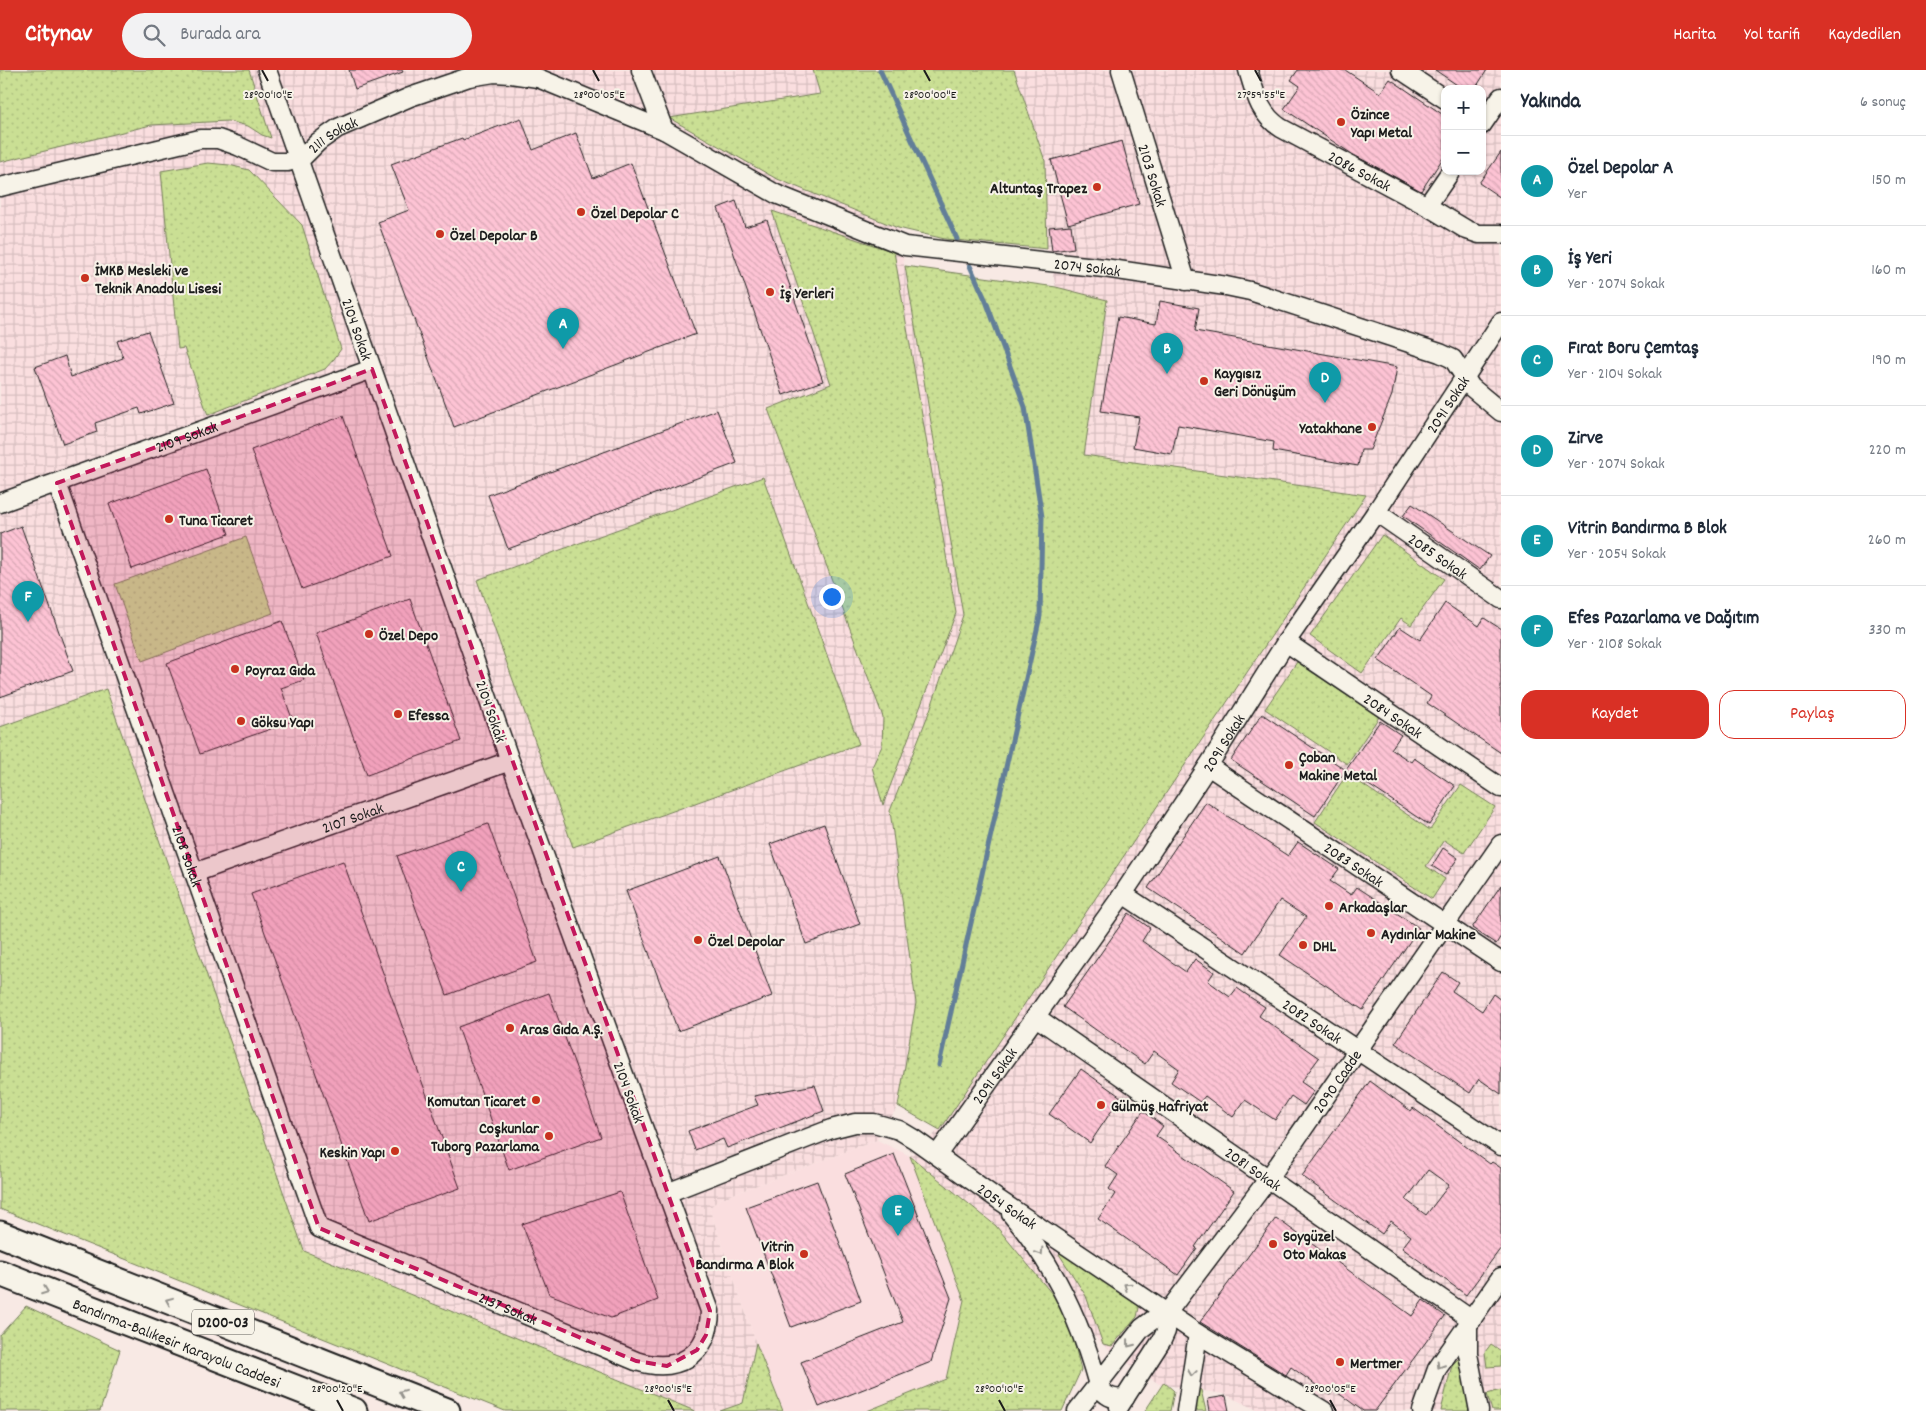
<!DOCTYPE html>
<html lang="tr">
<head>
<meta charset="utf-8">
<style>
	:root { --surface:#fff; --page:#f2f2f3; --text:#1f2937; --muted:#747a83; --line:#e0e1e3; --accent:#d93025 }
	body { margin:0; font-family:Dekko,sans-serif; background:var(--page); color:var(--text) }
	.controls { position:absolute; right:15px; top:15px; display:grid; overflow:hidden; border-radius:10px; box-shadow:0 1px 4px #0004 }
	.controls button { width:45px; height:45px; display:grid; place-items:center; padding:0; border:0; border-bottom:1px solid var(--line); background:var(--surface); color:var(--text); font:25px sans-serif }
	.you { position:absolute; left:831px; top:526px; width:18px; height:18px; margin:-12px; border:4px solid #fff; border-radius:50%; background:#1a73e8; box-shadow:0 0 0 8px #1a73e833 }
	.badge { display:grid; place-items:center; width:32px; height:32px; border-radius:50%; background:var(--accent); color:#fff; font-size:16px; font-weight:700 }
	.pin { position:absolute; translate:-50% -41px; filter:drop-shadow(0 1px 2px #0008) }
	.pin::after { content:''; position:absolute; top:26px; width:18px; height:15px; background:inherit; clip-path:polygon(0 0,100% 0,50% 100%) }
	.list { margin:0; padding:0; list-style:none }
	h2 { display:flex; justify-content:space-between; align-items:center; height:65px; margin:0; padding:0 20px; font-size:21px }
	h2 small { font-size:16px; font-weight:400; color:var(--muted) }
	.list li { display:grid; grid-template-columns:32px 1fr auto; gap:15px; align-items:center; box-sizing:border-box; height:90px; padding:0 20px; border-top:1px solid var(--line) }
	.list b { display:block; font-size:19px; white-space:nowrap }
	.list p { margin:0; font-size:16px; white-space:nowrap; color:var(--muted) }
	.list em { font-size:16px; font-style:normal; color:var(--muted) }
	.actions { display:flex; gap:10px; padding:15px 20px }
	.actions a { flex:1; padding:11px 0; border:1px solid var(--accent); border-radius:15px; text-align:center; font-size:18px; color:var(--accent) }
	.actions .main { background:var(--accent); color:#fff }
	.icon { flex:none; width:28px; height:28px; fill:none; stroke:currentColor; stroke-width:2; stroke-linecap:round; stroke-linejoin:round }
	.map { position:relative; flex:none; width:1501px; height:1341px; overflow:hidden }
	header { display:flex; align-items:center; gap:30px; box-sizing:border-box; height:70px; padding:0 25px; background:var(--accent); color:#fff }
	header strong { font-size:24px }
	nav { display:flex; gap:28px; margin-inline-start:auto; font-size:18px }
	.search { width:350px; height:45px; background:var(--page); display:flex; align-items:center; gap:12px; box-sizing:border-box; padding:0 18px; border-radius:28px; color:var(--muted); font-size:19px }
	main { display:flex }
	aside { flex:1; background:var(--surface) }
	.map>svg:first-child { display:block }
	.built { fill:#fadedf }
	.industrial { fill:url(#industrial-grid); fill-rule:evenodd }
	.grass { fill:url(#grass-dots); stroke:#737e58 }
	.lines { fill:none; stroke-linecap:round; stroke-linejoin:round }
	.stream { stroke:#627e98; stroke-width:5 }
	.building { fill:url(#building-back-hatch); stroke:#1c1c1c; fill-rule:evenodd }
	.minor-casing { stroke:#1c1c1c; stroke-width:21 }
	.highway-casing { stroke:#1c1c1c; stroke-width:29 }
	.minor { stroke:#f7f3e8; stroke-width:18 }
	.highway { stroke:#f7f3e8; stroke-width:25 }
	.oneway { stroke:#94928c }
	.marked { fill:#c2185b; fill-opacity:0.2; stroke:#c2185b; stroke-width:4; stroke-dasharray:10 6; stroke-linejoin:round }
	.ticks { fill:none; stroke:#1c1c1c; stroke-width:2 }
	.poi-dot { fill:#c8321e; stroke:#f7f3e8; stroke-width:2 }
	.labels { text-anchor:middle; stroke-width:4; stroke-linejoin:round; paint-order:stroke }
	.shield { fill:#f7f3e8; stroke:#5e5c59; stroke-width:1 }
	.shield-label { font-size:15px; font-weight:bold; fill:#1c1c1c }
	.poi-label { font-size:16px; font-weight:bold; fill:#1c1c1c; stroke:#f7f3e8; text-anchor:start }
	.street-label { font-size:16px; fill:#1c1c1c; stroke:#f7f3e8 }
	.ticks-label { font-size:12px; text-anchor:middle; fill:#1c1c1c; stroke:#f7f3e8; stroke-width:4; stroke-linejoin:round; paint-order:stroke }
</style>
</head>
<body>
<header>
<strong>Citynav</strong>
<div class="search"><svg class="icon" aria-label="search" viewBox="0 0 24 24"><circle cx="10" cy="10" r="6"/><path d="M15 15l6 6"/></svg>Burada ara</div>
<nav><a>Harita</a><a>Yol tarifi</a><a>Kaydedilen</a></nav>
</header>
<main>
<div class="map">
<svg width="1501" height="1341" viewBox="0 0 1501 1341">
	<defs>
		<pattern id="industrial-grid" width="8" height="8" patternUnits="userSpaceOnUse" patternTransform="scale(1.25)"><rect width="8" height="8" fill="#fadedf"/><path d="M0 4h8M4 0v8" fill="none" stroke="#d6bebf"/></pattern>
		<pattern id="grass-dots" width="8" height="8" patternUnits="userSpaceOnUse" patternTransform="scale(1.25)"><rect width="8" height="8" fill="#cadf94"/><path d="M2 2h.1M6 6h.1" fill="none" stroke="#adbf7f" stroke-width="1.8" stroke-linecap="round"/></pattern>
		<pattern id="building-back-hatch" width="6" height="6" patternUnits="userSpaceOnUse" patternTransform="scale(1.25)"><rect width="6" height="6" fill="#fdc3d4"/><path d="M-1 5l2 2M0 0l6 6M5-1l2 2" fill="none" stroke="#d8a7b5"/></pattern>
	</defs>
	<rect width="100%" height="100%" fill="#f8e9e4"/>
	<filter id="ink" filterUnits="userSpaceOnUse"><feTurbulence type="fractalNoise" baseFrequency=".02" numOctaves="2"/><feDisplacementMap in="SourceGraphic" scale="10" xChannelSelector="R" yChannelSelector="G"/><feConvolveMatrix kernelMatrix="1 2 1 2 8 2 1 2 1" color-interpolation-filters="sRGB"/></filter>
	<g filter="url(#ink)">
		<path class="built" d="M877 1070 910 1086 964 1230 946 1309 867 1341H783L756 1273 709 1138 720 1129Z"/>
		<path class="industrial" d="M0 0H813L820 24 670 49 775 108 898 158 963 545 930 640 890 741 916 933 898 1036 877 1070 720 1129 709 1138 756 1273 743 1333 720 1341H695L303 1181 106 620 0 657Z
			M1014 0H1501V1341H1259L1224 1324 1159 1314 1109 1280 1057 1230 996 1156 910 1086 940 1059 1366 426 1084 385 1107 231 1056 217 1047 179 1045 91ZM1445 19H1482V101H1445Z"/>
		<path class="grass" d="M0 0H249L271 68 262 65 248 56 228 51 151 55 0 92Z
			M813 0H1014L1045 91 1047 179 945 169 898 158 775 108 669 48 820 24Z
			M208 93 229 95 249 100 302 155 341 279 334 289 325 299 208 345 184 278 178 279 161 101Z
			M772 141 894 182 956 543 883 735 872 697 882 676 883 647 768 339 831 314Z
			M905 196 1056 217 1107 230 1084 385 1366 425 940 1060 898 1036 916 933 890 741 930 640 963 545Z
			M763 407 859 674 573 777 477 510Z
			M1382 465 1444 509 1411 555 1401 548 1362 603 1310 566Z
			M246 467 273 543 142 591 115 514Z
			M1297 592 1379 647 1347 694 1265 639Z
			M106 619 304 1181 695 1341H505L0 1139V657Z
			M1347 704 1430 760 1461 715 1495 737 1464 783 1444 770 1426 796 1445 809 1432 829 1315 752Z
			M910 1086 996 1156 1057 1230 1070 1255 1081 1300 1062 1341H867L946 1309 964 1230Z
			M1065 1182 1140 1233 1137 1247 1112 1276 1103 1274 1086 1226 1059 1184Z
			M26 1236 120 1280 100 1341H0V1265Z
			M756 1273 783 1341H720L743 1333Z
			M1491 1274 1501 1281V1296L1487 1297 1485 1282Z
			M1462 1285 1472 1341H1441L1451 1299 1453 1294Z
			M1164 1312 1174 1321 1170 1341H1145Z
			M1197 1318 1201 1320 1206 1341H1192Z
			M1501 1320V1341H1492L1487 1324Z"/>
		<g class="lines">
			<path class="stream" d="M880 0 957 169
				M939 995 1040 546 1042 447 1025 337 986 231 970 196"/>
		</g>
		<path class="building" d="M349 0H402L403 2 355 19Z
			M1298 0H1345L1380 23 1390 9 1445 46V85L1421 121 1352 84 1284 39 1300 16 1291 10Z
			M1435 0H1487L1475 19H1463Z
			M521 48 533 80 576 63 593 108 631 93 696 264 454 357 378 152 409 140 391 94 462 68 463 70Z
			M1122 71 1139 134 1068 154 1051 90Z
			M1501 82V128L1479 113Z
			M736 131 745 157 767 150 823 311 783 325 718 138Z
			M1071 155 1074 178 1052 181 1049 157Z
			M1160 231 1199 238 1195 261 1397 297 1392 325 1370 380H1361L1358 396 1273 381 1274 372 1178 355 1172 384 1133 377 1139 347 1101 341 1118 247 1156 254Z
			M148 261 174 333 141 344 139 338 95 353 97 362 63 374 35 297 65 286 71 307 123 288 117 271Z
			M717 340 737 393 508 479 488 425Z
			M343 346 393 486 302 519 251 380Z
			M206 399 229 464 132 499 109 434Z
			M1412 434 1490 486 1480 500 1403 446Z
			M21 456 73 601 0 627V464Z
			M410 529 461 671 367 705 316 563Z
			M1445 533 1479 556 1484 548 1501 559V683L1427 633 1431 626 1378 590 1400 557 1420 570Z
			M282 551 304 610 281 618 293 651 200 684 167 593Z
			M1262 644 1346 700 1315 746 1231 690Z
			M1380 651 1401 665 1391 679 1411 692 1414 688 1455 716 1429 755 1346 700Z
			M1206 732 1288 786 1298 772 1339 799 1330 811 1351 825 1357 817 1419 858 1363 940 1280 885 1306 847 1280 830 1245 883 1148 818Z
			M488 754 537 892 447 925 397 786Z
			M824 754 860 854 806 874 770 774Z
			M1443 778 1458 788 1446 805 1432 796Z
			M720 786 772 926 678 961 626 821Z
			M343 791 460 1118 369 1151 251 824Z
			M1501 815V866L1496 874 1472 858Z
			M1129 843 1150 858 1142 871 1186 902 1195 889 1214 902 1208 911 1230 927 1237 918 1244 923 1265 937 1259 946 1319 988 1301 1012 1314 1021 1304 1035 1291 1026 1275 1050 1245 1030 1233 1047 1205 1026 1200 1032 1171 1012 1179 999 1154 981 1145 994 1063 937Z
			M1443 902 1458 912 1452 921 1482 941 1493 924 1501 930V1024L1479 1009 1470 1023 1395 973Z
			M549 923 601 1067 509 1100 458 957Z
			M1081 999 1121 1027 1090 1073 1049 1044Z
			M1370 1011 1411 1041 1413 1038 1490 1094 1492 1092 1501 1098V1178L1466 1225 1402 1178 1411 1166 1391 1151 1382 1164 1302 1106ZM1428 1100 1449 1115 1426 1145 1406 1130Z
			M815 1015 824 1041 727 1078 723 1069 695 1080 688 1061 758 1035 754 1026Z
			M1143 1041 1163 1056 1156 1066 1234 1121 1195 1177 1197 1178 1178 1205 1098 1149 1115 1124 1109 1119 1118 1105 1105 1096Z
			M894 1084 951 1228 931 1292 819 1337 801 1292 903 1252 845 1104Z
			M817 1111 861 1231 791 1257 746 1137Z
			M620 1122 658 1230 611 1248 549 1224 522 1154Z
			M1276 1148 1412 1246 1423 1230 1445 1246 1375 1341H1363L1334 1320 1330 1325 1291 1297 1286 1305 1200 1252Z
			M1226 1326 1229 1341H1210L1208 1329Z"/>
		<g class="lines">
			<defs>
				<g id="minor">
					<path d="M641 0 664 60"/>
					<path id="s1" d="M1121 0 1186 211"/>
					<path id="s2" d="M1248 0C1255 23 1259 44 1281 58L1427 136 1467 160 1479 164H1501"/>
					<path d="M1401 0 1445 29"/>
					<path d="M1482 55 1501 27"/>
					<path id="s3" d="M0 117 200 69H218L238 76 272 92H288L303 87 318 72 338 58 410 27 469 7 494 3 511 4 538 8 664 60 776 124 905 176 1104 198 1226 216 1250 221 1440 283 1453 289 1471 317 1501 342"/>
					<path d="M1427 136 1451 101"/>
					<path id="s4" d="M57 413 319 1158 636 1291C677 1304 709 1286 710 1241L510 691 267 0"/>
					<path id="s5" d="M0 433 372 299"/>
					<path id="s6" d="M1376 442 1501 529"/>
					<path id="s7" d="M1286 572 1501 718"/>
					<path id="s8" d="M1208 696 1501 892"/>
					<path id="s9" d="M194 803 510 691"/>
					<path id="s10" d="M1123 824 1501 1076"/>
					<path id="s11" d="M1036 947 1472 1250"/>
					<path id="s12" d="M937 1085 1123 824 1208 696 1286 572 1376 442 1501 252"/>
					<path id="s13" d="M667 1123 831 1059 855 1053H874L899 1060 914 1069 999 1130 1198 1264 1324 1341"/>
					<path d="M1011 1144C1054 1194 1081 1252 1098 1315 1105 1326 1112 1330 1125 1328"/>
					<path d="M1468 1255V1284L1479 1341"/>
					<path d="M1119 1337 1162 1270 1166 1261 1167 1243"/>
					<path id="s14" d="M1077 1341 1142 1258 1154 1249 1167 1243 1269 1108 1501 774"/>
					<path d="M1186 1341 1198 1264"/>
					<path d="M1422 1341 1437 1299 1501 1207"/>
				</g>
				<g id="highway">
					<path d="M0 1164 447 1341"/>
					<path id="s15" d="M0 1203 354 1341"/>
				</g>
			</defs>
			<use href="#minor" class="minor-casing"/>
			<use href="#highway" class="highway-casing"/>
			<use href="#minor" class="minor"/>
			<use href="#highway" class="highway"/>
		</g>
		<defs><path id="oneway-chevron" d="M-2-3.5L2.5 0L-2 3.5" fill="none" stroke-width="1.6" stroke-linecap="round" stroke-linejoin="round" transform="scale(1.25)"/></defs>
		<g class="oneway">
			<use href="#oneway-chevron" transform="translate(1040 1182) rotate(57)"/>
			<use href="#oneway-chevron" transform="translate(1127 1216) rotate(-145)"/>
			<use href="#oneway-chevron" transform="translate(45 1221) rotate(21)"/>
			<use href="#oneway-chevron" transform="translate(169 1231) rotate(-158)"/>
			<use href="#oneway-chevron" transform="translate(1130 1274) rotate(128)"/>
			<use href="#oneway-chevron" transform="translate(1440 1295) rotate(122)"/>
			<use href="#oneway-chevron" transform="translate(1192 1303) rotate(98)"/>
			<use href="#oneway-chevron" transform="translate(402 1323) rotate(-158)"/>
		</g>
	</g>
	<path class="marked" d="M372 299 710 1241 706 1265 697 1280 667 1296 636 1291 319 1158 57 413Z"/>
	<path class="ticks" d="M262 0 268 11M593 0 599 11M924 0 930 11M1255 0 1261 11M337 1330 343 1341M668 1330 674 1341M999 1330 1005 1341M1330 1330 1336 1341"/>
	<g class="poi-dot">
		<circle cx="1341" cy="52" r="5"/>
		<circle cx="1097" cy="117" r="5"/>
		<circle cx="581" cy="142" r="5"/>
		<circle cx="440" cy="164" r="5"/>
		<circle cx="85" cy="208" r="5"/>
		<circle cx="770" cy="222" r="5"/>
		<circle cx="1204" cy="311" r="5"/>
		<circle cx="1372" cy="357" r="5"/>
		<circle cx="169" cy="449" r="5"/>
		<circle cx="369" cy="564" r="5"/>
		<circle cx="235" cy="599" r="5"/>
		<circle cx="398" cy="644" r="5"/>
		<circle cx="241" cy="651" r="5"/>
		<circle cx="1289" cy="695" r="5"/>
		<circle cx="1329" cy="836" r="5"/>
		<circle cx="1371" cy="863" r="5"/>
		<circle cx="698" cy="870" r="5"/>
		<circle cx="1303" cy="875" r="5"/>
		<circle cx="510" cy="958" r="5"/>
		<circle cx="536" cy="1030" r="5"/>
		<circle cx="1101" cy="1035" r="5"/>
		<circle cx="549" cy="1066" r="5"/>
		<circle cx="395" cy="1081" r="5"/>
		<circle cx="1273" cy="1174" r="5"/>
		<circle cx="804" cy="1184" r="5"/>
		<circle cx="1340" cy="1292" r="5"/>
	</g>
	<g class="labels">
		<rect class="shield" x="192" y="1239.5" width="62" height="25" rx="4"/>
		<g class="shield-label">
			<text x="223" y="1257">D200-03</text>
		</g>
		<g class="poi-label">
			<text x="1351" y="49">Özince<tspan x="1351" dy="18">Yapı Metal</tspan></text>
			<text x="1087" y="123" text-anchor="end">Altuntaş Trapez</text>
			<text x="591" y="148">Özel Depolar C</text>
			<text x="450" y="170">Özel Depolar B</text>
			<text x="95" y="205">İMKB Mesleki ve<tspan x="95" dy="18">Teknik Anadolu Lisesi</tspan></text>
			<text x="780" y="228">İş Yerleri</text>
			<text x="1214" y="308">Kaygısız<tspan x="1214" dy="18">Geri Dönüşüm</tspan></text>
			<text x="1362" y="363" text-anchor="end">Yatakhane</text>
			<text x="179" y="455">Tuna Ticaret</text>
			<text x="379" y="570">Özel Depo</text>
			<text x="245" y="605">Poyraz Gıda</text>
			<text x="408" y="650">Efessa</text>
			<text x="251" y="657">Göksu Yapı</text>
			<text x="1299" y="692">Çoban<tspan x="1299" dy="18">Makine Metal</tspan></text>
			<text x="1339" y="842">Arkadaşlar</text>
			<text x="1381" y="869">Aydınlar Makine</text>
			<text x="708" y="876">Özel Depolar</text>
			<text x="1313" y="881">DHL</text>
			<text x="520" y="964">Aras Gıda A.Ş.</text>
			<text x="526" y="1036" text-anchor="end">Komutan Ticaret</text>
			<text x="1111" y="1041">Gülmüş Hafriyat</text>
			<text x="539" y="1063" text-anchor="end">Coşkunlar<tspan x="539" dy="18">Tuborg Pazarlama</tspan></text>
			<text x="385" y="1087" text-anchor="end">Keskin Yapı</text>
			<text x="1283" y="1171">Soygüzel<tspan x="1283" dy="18">Oto Makas</tspan></text>
			<text x="794" y="1181" text-anchor="end">Vitrin<tspan x="794" dy="18">Bandırma A Blok</tspan></text>
			<text x="1350" y="1298">Mertmer</text>
		</g>
		<g class="street-label">
			<text dy="6" stroke="none"><textPath href="#s3" startOffset="352">2111 Sokak</textPath></text>
			<text dy="6" stroke="none"><textPath href="#s2" startOffset="158">2086 Sokak</textPath></text>
			<text dy="6" stroke="none"><textPath href="#s1" startOffset="110">2103 Sokak</textPath></text>
			<text dy="6" stroke="none"><textPath href="#s3" startOffset="1158">2074 Sokak</textPath></text>
			<text transform="translate(358 259) rotate(71)" y="6">2104 Sokak</text>
			<text dy="6" stroke="none"><textPath href="#s12" startOffset="908">2091 Sokak</textPath></text>
			<text dy="6" stroke="none"><textPath href="#s5" startOffset="198">2109 Sokak</textPath></text>
			<text dy="6" stroke="none"><textPath href="#s6" startOffset="76">2085 Sokak</textPath></text>
			<text transform="translate(492 641) rotate(71)" y="6">2104 Sokak</text>
			<text dy="6" stroke="none"><textPath href="#s7" startOffset="130">2084 Sokak</textPath></text>
			<text dy="6" stroke="none"><textPath href="#s12" startOffset="502">2091 Sokak</textPath></text>
			<text dy="6" stroke="none"><textPath href="#s9" startOffset="168">2107 Sokak</textPath></text>
			<text dy="6" stroke="none"><textPath href="#s4" startOffset="395">2108 Sokak</textPath></text>
			<text dy="6" stroke="none"><textPath href="#s8" startOffset="176">2083 Sokak</textPath></text>
			<text dy="6" stroke="none"><textPath href="#s10" startOffset="228">2082 Sokak</textPath></text>
			<text dy="6" stroke="none"><textPath href="#s12" startOffset="98">2091 Sokak</textPath></text>
			<text dy="6" stroke="none"><textPath href="#s14" startOffset="422">2090 Cadde</textPath></text>
			<text transform="translate(630 1022) rotate(70)" y="6">2104 Sokak</text>
			<text dy="6" stroke="none"><textPath href="#s11" startOffset="265">2081 Sokak</textPath></text>
			<text dy="6" stroke="none"><textPath href="#s13" startOffset="378">2054 Sokak</textPath></text>
			<text dy="6" stroke="none"><textPath href="#s4" startOffset="995">2137 Sokak</textPath></text>
			<text dy="6" stroke="none"><textPath href="#s15" startOffset="190">Bandırma-Balıkesir Karayolu Caddesi</textPath></text>
		</g>
	</g>
	<g class="ticks-label">
		<text x="268" y="28">28°00'10"E</text>
		<text x="599" y="28">28°00'05"E</text>
		<text x="930" y="28">28°00'00"E</text>
		<text x="1261" y="28">27°59'55"E</text>
		<text x="337" y="1322">28°00'20"E</text>
		<text x="668" y="1322">28°00'15"E</text>
		<text x="999" y="1322">28°00'10"E</text>
		<text x="1330" y="1322">28°00'05"E</text>
	</g>
</svg>
<div class="controls">
<button>+</button>
<button>−</button>
</div>
<div class="you"></div>
<div class="pin badge" style="left:563px;top:279px;background:#0f9aa8">A</div>
<div class="pin badge" style="left:1167px;top:304px;background:#0f9aa8">B</div>
<div class="pin badge" style="left:461px;top:822px;background:#0f9aa8">C</div>
<div class="pin badge" style="left:1325px;top:333px;background:#0f9aa8">D</div>
<div class="pin badge" style="left:898px;top:1166px;background:#0f9aa8">E</div>
<div class="pin badge" style="left:28px;top:552px;background:#0f9aa8">F</div>
</div>
<aside>
<h2>Yakında<small>6 sonuç</small></h2>
<ul class="list">
<li><span class="badge" style="background:#0f9aa8">A</span><div><b>Özel Depolar A</b><p>Yer</p></div><em>150 m</em></li>
<li><span class="badge" style="background:#0f9aa8">B</span><div><b>İş Yeri</b><p>Yer · 2074 Sokak</p></div><em>160 m</em></li>
<li><span class="badge" style="background:#0f9aa8">C</span><div><b>Fırat Boru Çemtaş</b><p>Yer · 2104 Sokak</p></div><em>190 m</em></li>
<li><span class="badge" style="background:#0f9aa8">D</span><div><b>Zirve</b><p>Yer · 2074 Sokak</p></div><em>220 m</em></li>
<li><span class="badge" style="background:#0f9aa8">E</span><div><b>Vitrin Bandırma B Blok</b><p>Yer · 2054 Sokak</p></div><em>260 m</em></li>
<li><span class="badge" style="background:#0f9aa8">F</span><div><b>Efes Pazarlama ve Dağıtım</b><p>Yer · 2108 Sokak</p></div><em>330 m</em></li>
</ul>
<div class="actions"><a class="main">Kaydet</a><a>Paylaş</a></div>
</aside>
</main>
</body>
</html>
